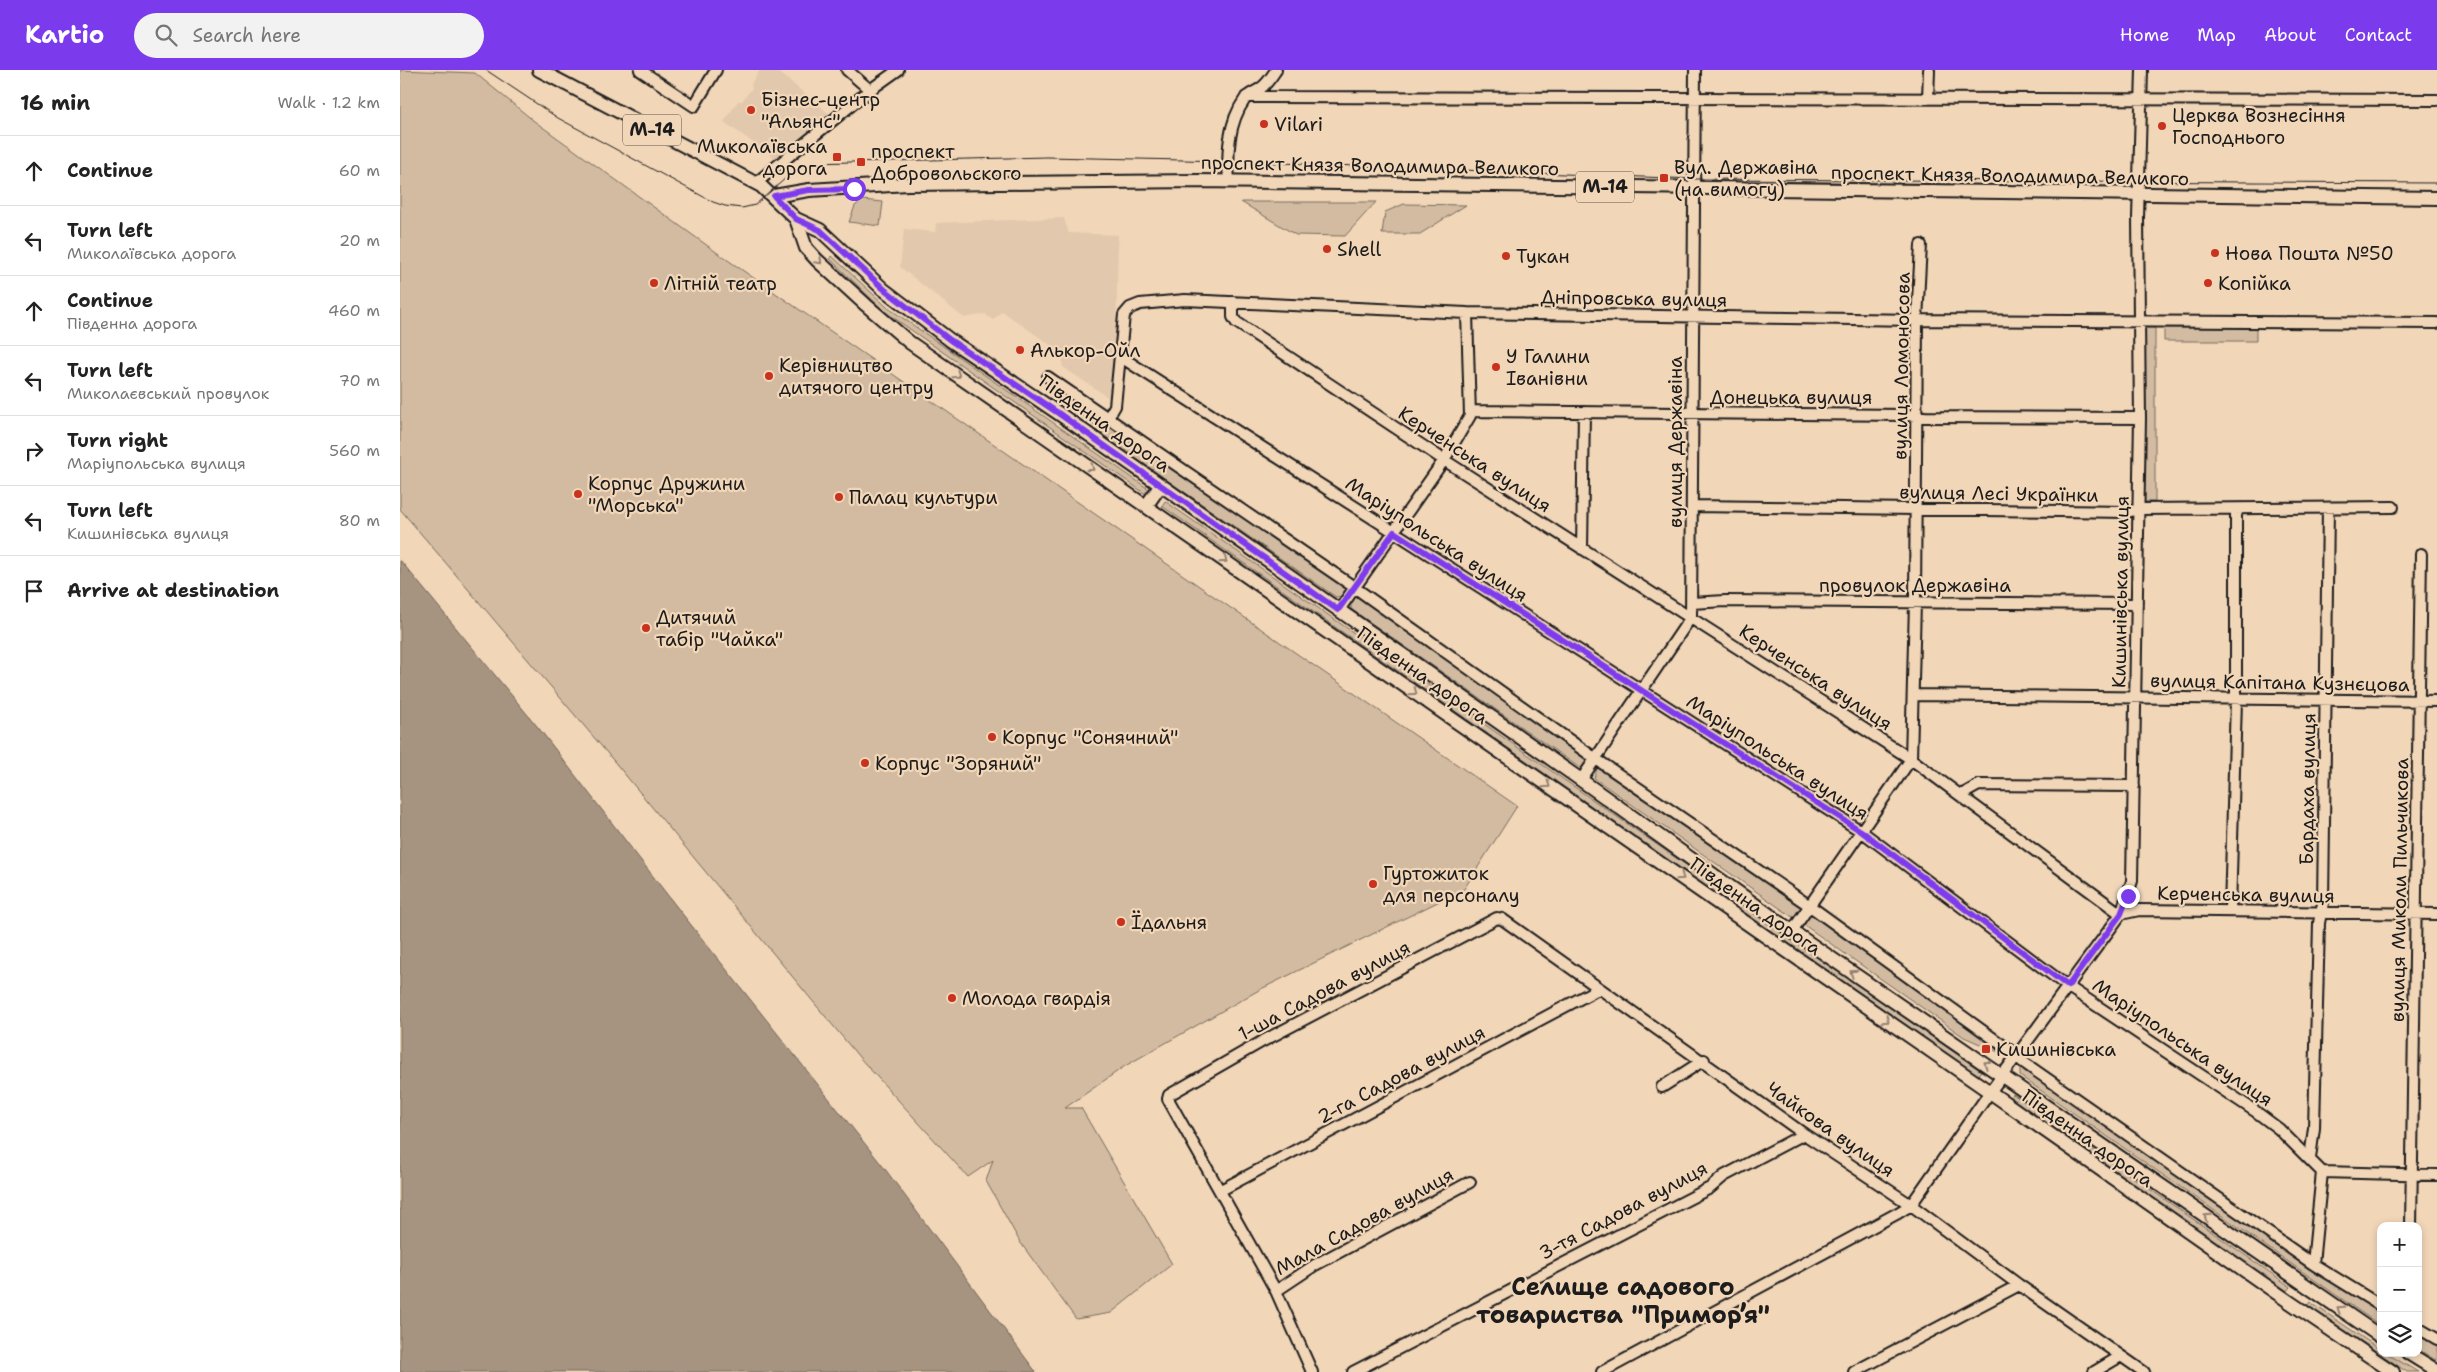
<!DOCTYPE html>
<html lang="en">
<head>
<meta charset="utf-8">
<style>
	:root { --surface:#fff; --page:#f2f2f2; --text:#222; --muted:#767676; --line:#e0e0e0; --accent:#7c3aed }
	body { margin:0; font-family:"Shantell Sans",sans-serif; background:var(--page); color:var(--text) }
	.controls { position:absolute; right:15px; bottom:15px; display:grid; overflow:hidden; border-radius:10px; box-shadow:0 2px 8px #0003 }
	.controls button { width:45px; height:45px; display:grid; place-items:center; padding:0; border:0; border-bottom:1px solid var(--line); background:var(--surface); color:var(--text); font:25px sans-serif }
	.stop { position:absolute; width:15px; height:15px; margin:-11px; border:4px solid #7c3aed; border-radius:50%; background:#fff }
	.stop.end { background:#7c3aed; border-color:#fff; box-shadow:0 1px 5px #0008 }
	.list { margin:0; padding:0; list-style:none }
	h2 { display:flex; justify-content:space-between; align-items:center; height:65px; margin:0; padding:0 20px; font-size:21px }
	h2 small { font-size:16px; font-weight:400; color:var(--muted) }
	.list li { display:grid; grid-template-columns:32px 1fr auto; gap:15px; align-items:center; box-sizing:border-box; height:70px; padding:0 20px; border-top:1px solid var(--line) }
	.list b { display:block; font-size:19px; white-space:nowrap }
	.list p { margin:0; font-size:16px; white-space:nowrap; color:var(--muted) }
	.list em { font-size:16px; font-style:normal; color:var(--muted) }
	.icon { flex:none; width:28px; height:28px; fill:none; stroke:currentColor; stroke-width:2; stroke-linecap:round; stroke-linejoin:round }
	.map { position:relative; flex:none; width:2037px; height:1302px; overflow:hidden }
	header { display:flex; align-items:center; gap:30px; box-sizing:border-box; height:70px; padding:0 25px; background:var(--accent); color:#fff }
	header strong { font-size:24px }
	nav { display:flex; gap:28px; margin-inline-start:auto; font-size:18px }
	.search { width:350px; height:45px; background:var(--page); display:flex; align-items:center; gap:12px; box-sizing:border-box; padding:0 18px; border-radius:28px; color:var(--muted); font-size:19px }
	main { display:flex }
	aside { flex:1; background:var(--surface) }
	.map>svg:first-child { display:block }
	.built { fill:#e2c8ad }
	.green { fill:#d2bba1; stroke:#776c5e }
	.water { fill:#a69480; stroke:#6f6458 }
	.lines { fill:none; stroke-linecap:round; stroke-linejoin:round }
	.minor-casing { stroke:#1c1c1c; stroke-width:14 }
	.major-casing { stroke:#1c1c1c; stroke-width:16 }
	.minor { stroke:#f2d6b8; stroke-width:10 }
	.major { stroke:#f2d6b8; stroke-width:12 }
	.tram { stroke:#1c1c1c; stroke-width:1 }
	.oneway { stroke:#928272 }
	.route { stroke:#7c3aed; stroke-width:6 }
	.poi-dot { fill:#c8321e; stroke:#f2d6b8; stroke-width:2 }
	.labels { text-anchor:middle; stroke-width:4.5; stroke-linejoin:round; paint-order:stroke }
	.shield { fill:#f2d6b8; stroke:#5c544b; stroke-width:1 }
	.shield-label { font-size:18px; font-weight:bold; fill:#1c1c1c }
	.poi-label { font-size:19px; fill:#1c1c1c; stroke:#f2d6b8; text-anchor:start }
	.street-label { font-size:19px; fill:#1c1c1c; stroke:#f2d6b8 }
	.district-label { font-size:24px; font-weight:bold; fill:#1c1c1c; stroke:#f2d6b8 }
</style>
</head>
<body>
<header>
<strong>Kartio</strong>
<div class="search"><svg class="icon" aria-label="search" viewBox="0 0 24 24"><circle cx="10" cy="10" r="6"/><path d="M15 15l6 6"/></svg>Search here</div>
<nav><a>Home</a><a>Map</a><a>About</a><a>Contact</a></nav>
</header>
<main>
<aside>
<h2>16 min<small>Walk · 1.2 km</small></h2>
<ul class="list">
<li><svg class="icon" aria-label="ahead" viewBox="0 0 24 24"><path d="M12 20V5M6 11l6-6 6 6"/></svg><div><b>Continue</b></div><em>60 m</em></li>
<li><svg class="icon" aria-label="left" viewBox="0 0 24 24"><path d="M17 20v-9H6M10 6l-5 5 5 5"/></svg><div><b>Turn left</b><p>Миколаївська дорога</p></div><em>20 m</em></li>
<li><svg class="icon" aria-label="ahead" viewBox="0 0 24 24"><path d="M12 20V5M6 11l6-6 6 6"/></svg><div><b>Continue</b><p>Південна дорога</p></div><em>460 m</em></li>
<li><svg class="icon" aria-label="left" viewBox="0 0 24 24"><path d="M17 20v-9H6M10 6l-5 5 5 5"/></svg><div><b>Turn left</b><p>Миколаєвський провулок</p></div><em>70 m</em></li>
<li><svg class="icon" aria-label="right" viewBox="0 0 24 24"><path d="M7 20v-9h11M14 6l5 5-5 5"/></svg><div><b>Turn right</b><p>Маріупольська вулиця</p></div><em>560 m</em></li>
<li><svg class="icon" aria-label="left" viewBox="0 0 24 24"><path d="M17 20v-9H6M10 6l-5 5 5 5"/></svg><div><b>Turn left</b><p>Кишинівська вулиця</p></div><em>80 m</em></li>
<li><svg class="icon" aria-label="arrive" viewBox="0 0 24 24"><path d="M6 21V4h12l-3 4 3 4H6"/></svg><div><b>Arrive at destination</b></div></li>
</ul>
</aside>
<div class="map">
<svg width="2037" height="1302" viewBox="0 0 2037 1302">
	<rect width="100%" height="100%" fill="#f2d6b8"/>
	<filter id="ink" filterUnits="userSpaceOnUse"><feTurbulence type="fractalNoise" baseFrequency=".02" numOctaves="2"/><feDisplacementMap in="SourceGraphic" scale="10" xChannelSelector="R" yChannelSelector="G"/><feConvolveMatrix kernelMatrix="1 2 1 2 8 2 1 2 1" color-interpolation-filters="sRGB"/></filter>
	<g filter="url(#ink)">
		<path class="built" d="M360 0H376L432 46 379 91 324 52 338 31H342L352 18 351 14Z
			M664 148 669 163 718 165 715 332 663 297 662 292 666 286 602 241 593 250 585 244 564 248 500 197 504 159 535 162 536 153Z"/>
		<path class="green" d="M0 0 75 3 134 51 319 184 1117 736 1064 819 859 920 725 996 665 1038H681L772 1194 711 1243 676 1249 620 1172 586 1111 593 1090 568 1107 459 987 208 684 0 439Z
			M462 130 483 132 480 156 449 152 455 136Z
			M841 132H976L945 166 896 165Z
			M1004 134 1066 135 1020 164H982L985 142Z
			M432 186 487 237 750 420 747 425 484 241 430 189Z
			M1856 257V271H1764V258Z
			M1745 258H1755V432H1744Z
			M682 335 945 515 946 522 943 526 936 527 702 365 700 359 677 342Z
			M765 431 1581 1001 1577 1006 762 436Z
			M957 524 1189 688 1186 695 1180 698 951 539V528Z
			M1201 697 1607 982 1605 985 1564 967 1194 708 1197 699Z
			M1620 996H1623L1981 1239V1256L1620 1006Z
			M1613 1024 1891 1217 1887 1222 1609 1029Z
			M1910 1232 1981 1280V1283H1986L2018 1302H2007L1907 1236Z
			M2018 1262 2037 1273V1291L2018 1279Z"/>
		<path class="water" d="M0 490 141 661 276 836 485 1099 636 1302H0Z"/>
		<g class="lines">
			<defs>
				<path id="minor" d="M240 0 294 36 316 0
					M447 0 470 20
					M846 27 2037 30
					M1528 29 1529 0
					M829 112C827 83 828 53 845 29 849 23 856 22 861 18 867 14 872 6 876 0
					M356 113 470 20 498 0
					M833 232V247L836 252 1044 390 1511 689 1721 844 1739 840 2037 844
					M721 287 1461 761 1667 916 1855 1041 1879 1059 1922 1102 2037 1105
					M648 307 954 517 1196 689 1410 836 1612 982 1623 992 1913 1194 1981 1236
					M1071 341 1507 345 1525 347 1740 348
					M708 348 715 336 724 245 730 238 740 234 785 230 1067 243 1517 250 2037 253
					M1293 436 1727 442 1739 439 1993 437
					M1182 479 1184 342
					M1292 533 1325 531 1737 534
					M939 540 1044 390 1070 346 1067 243
					M1514 625 2037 631
					M1181 710 1291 547 1295 0
					M1561 725 1579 715 1734 716
					M1830 841 1836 630V444L1839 439
					M1392 861 1511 689 1515 532 1517 250 1521 175
					M1262 1017 1304 990
					M1910 1088 1914 1058 1919 853 1923 833 1928 438
					M821 1120 1198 919
					M2011 1156 2021 484
					M1913 1194 1922 1102
					M876 1221 915 1195 1070 1112
					M2018 1258 2037 1269
					M912 1302 876 1221 768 1029 769 1025 863 971 1097 848 1102 849 1404 1064 1511 1135 1619 1215 1744 1302
					M953 1302 1310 1118 1324 1106 1404 1064
					M1202 1302 1498 1143 1511 1135 1590 1022 1721 844 1732 811 1740 348 1738 148 1742 0
					M1454 1302 1619 1215
					M1694 1302 1721 1286"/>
				<path id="major" d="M139 0 361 116 396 149 420 160 483 219 550 270 658 343 1181 710 1396 864 1981 1267
					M374 126 409 120 508 114 798 111 2037 128
					M396 149 406 178 417 190 466 235 509 272 1590 1022 1891 1233 1993 1302
					M746 436 761 415
					M2008 1283 2037 1301"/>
			</defs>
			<use href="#minor" class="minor-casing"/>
			<use href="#major" class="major-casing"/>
			<use href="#minor" class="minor"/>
			<use href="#major" class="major"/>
			<path class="tram" d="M86 0 158 48 313 132 325 136 342 138 355 135 394 101 412 93 647 87 828 91 1294 109 2037 113"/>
		</g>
		<defs><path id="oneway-chevron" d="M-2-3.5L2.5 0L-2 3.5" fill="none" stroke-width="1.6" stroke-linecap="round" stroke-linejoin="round" transform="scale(1.25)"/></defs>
		<g class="oneway">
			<use href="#oneway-chevron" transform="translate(419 191) rotate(45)"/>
			<use href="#oneway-chevron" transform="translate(557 305) rotate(35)"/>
			<use href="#oneway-chevron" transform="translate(691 398) rotate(35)"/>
			<use href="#oneway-chevron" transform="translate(824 490) rotate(35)"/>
			<use href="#oneway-chevron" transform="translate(1014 622) rotate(35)"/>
			<use href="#oneway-chevron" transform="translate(1147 715) rotate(35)"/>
			<use href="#oneway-chevron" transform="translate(1281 807) rotate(35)"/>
			<use href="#oneway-chevron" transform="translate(1453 903) rotate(-146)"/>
			<use href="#oneway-chevron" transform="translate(1486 950) rotate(35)"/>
			<use href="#oneway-chevron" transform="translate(1587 994) rotate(-146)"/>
			<use href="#oneway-chevron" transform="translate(1807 1147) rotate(-145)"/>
			<use href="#oneway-chevron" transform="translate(1940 1239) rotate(-146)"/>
		</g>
	</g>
	<g class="lines" filter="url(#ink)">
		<path class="route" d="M454 119 409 120 374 126 396 149 420 160 484 219 550 270 658 343 938 540 994 462 1461 761 1668 916 1721 844 1728 826"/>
	</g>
	<g class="poi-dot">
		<circle cx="351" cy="40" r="5"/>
		<circle cx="864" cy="54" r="5"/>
		<circle cx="1762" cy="56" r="5"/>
		<rect x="432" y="82" width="10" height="10" rx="2.5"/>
		<rect x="456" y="87" width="10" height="10" rx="2.5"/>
		<rect x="1259" y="103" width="10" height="10" rx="2.5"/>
		<circle cx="927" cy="179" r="5"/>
		<circle cx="1815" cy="183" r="5"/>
		<circle cx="1106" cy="186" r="5"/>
		<circle cx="254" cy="213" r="5"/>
		<circle cx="1808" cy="213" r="5"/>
		<circle cx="620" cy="280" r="5"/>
		<circle cx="1096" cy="297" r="5"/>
		<circle cx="369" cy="306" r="5"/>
		<circle cx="178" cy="424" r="5"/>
		<circle cx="439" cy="427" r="5"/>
		<circle cx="246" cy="558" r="5"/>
		<circle cx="592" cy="667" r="5"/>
		<circle cx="465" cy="693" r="5"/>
		<circle cx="973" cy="814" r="5"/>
		<circle cx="721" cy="852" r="5"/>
		<circle cx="552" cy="928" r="5"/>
		<rect x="1581" y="974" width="10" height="10" rx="2.5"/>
	</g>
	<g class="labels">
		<g class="shield">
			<rect x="223" y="44.5" width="58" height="31" rx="4"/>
			<rect x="1176" y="101.5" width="58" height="31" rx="4"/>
		</g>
		<g class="shield-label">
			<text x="252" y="66">М-14</text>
			<text x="1205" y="123">М-14</text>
		</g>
		<g class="poi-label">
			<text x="361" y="36">Бізнес-центр<tspan x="361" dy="22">"Альянс"</tspan></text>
			<text x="1772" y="52">Церква Вознесіння<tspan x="1772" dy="22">Господнього</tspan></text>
			<text x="874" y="61">Vilari</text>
			<text x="427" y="83" text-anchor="end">Миколаївська<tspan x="427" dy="22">дорога</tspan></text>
			<text x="471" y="88">проспект<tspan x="471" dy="22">Добровольского</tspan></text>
			<text x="1274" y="104">Вул. Державіна<tspan x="1274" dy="22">(на вимогу)</tspan></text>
			<text x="937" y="186">Shell</text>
			<text x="1825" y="190">Нова Пошта №50</text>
			<text x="1116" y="193">Тукан</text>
			<text x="264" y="220">Літній театр</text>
			<text x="1818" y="220">Копійка</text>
			<text x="630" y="287">Алькор-Ойл</text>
			<text x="1106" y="293">У Галини<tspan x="1106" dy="22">Іванівни</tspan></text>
			<text x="379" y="302">Керівництво<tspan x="379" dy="22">дитячого центру</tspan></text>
			<text x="188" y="420">Корпус Дружини<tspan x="188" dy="22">"Морська"</tspan></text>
			<text x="449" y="434">Палац культури</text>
			<text x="256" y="554">Дитячий<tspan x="256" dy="22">табір "Чайка"</tspan></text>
			<text x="602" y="674">Корпус "Сонячний"</text>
			<text x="475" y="700">Корпус "Зоряний"</text>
			<text x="983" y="810">Гуртожиток<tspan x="983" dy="22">для персоналу</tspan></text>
			<text x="731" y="859">Їдальня</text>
			<text x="562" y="935">Молода гвардія</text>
			<text x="1596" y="986">Кишинівська</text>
		</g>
		<g class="street-label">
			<text transform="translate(980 95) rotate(1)" y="7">проспект Князя Володимира Великого</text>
			<text transform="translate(1610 105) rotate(1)" y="7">проспект Князя Володимира Великого</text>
			<text transform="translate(1234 228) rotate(1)" y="7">Дніпровська вулиця</text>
			<text transform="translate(1501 296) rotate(-89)" y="7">вулиця Ломоносова</text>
			<text x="1391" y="334">Донецька вулиця</text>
			<text transform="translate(705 353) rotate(35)" y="7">Південна дорога</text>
			<text transform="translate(1275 372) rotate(-90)" y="7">вулиця Державіна</text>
			<text transform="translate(1075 389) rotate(33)" y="7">Керченська вулиця</text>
			<text transform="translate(1599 423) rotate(1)" y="7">вулиця Лесі Українки</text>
			<text transform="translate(1037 469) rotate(33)" y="7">Маріупольська вулиця</text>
			<text x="1515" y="522">провулок Державіна</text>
			<text transform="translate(1720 522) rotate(-89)" y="7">Кишинівська вулиця</text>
			<text transform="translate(1023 605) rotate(35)" y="7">Південна дорога</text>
			<text transform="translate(1416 607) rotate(33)" y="7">Керченська вулиця</text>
			<text transform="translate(1880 612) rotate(1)" y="7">вулиця Капітана Кузнєцова</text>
			<text transform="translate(1378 687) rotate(33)" y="7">Маріупольська вулиця</text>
			<text transform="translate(1907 719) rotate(-89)" y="7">Бардаха вулиця</text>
			<text transform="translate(1999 820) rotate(-89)" y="7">вулиця Миколи Пильчикова</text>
			<text transform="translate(1846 824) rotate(1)" y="7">Керченська вулиця</text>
			<text transform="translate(1356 836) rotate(35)" y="7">Південна дорога</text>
			<text transform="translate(924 920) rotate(-28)" y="7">1-ша Садова вулиця</text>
			<text transform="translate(1783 972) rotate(34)" y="7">Маріупольська вулиця</text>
			<text transform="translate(1001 1004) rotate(-28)" y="7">2-га Садова вулиця</text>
			<text transform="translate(1431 1059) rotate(35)" y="7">Чайкова вулиця</text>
			<text transform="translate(1688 1068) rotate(35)" y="7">Південна дорога</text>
			<text transform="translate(1223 1140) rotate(-28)" y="7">3-тя Садова вулиця</text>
			<text transform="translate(964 1151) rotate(-29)" y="7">Мала Садова вулиця</text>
		</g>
		<g class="district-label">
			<text x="1223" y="1225">Селище садового<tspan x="1223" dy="28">товариства "Примор’я"</tspan></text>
		</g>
	</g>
</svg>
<div class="controls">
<button>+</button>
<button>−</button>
<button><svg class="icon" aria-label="layers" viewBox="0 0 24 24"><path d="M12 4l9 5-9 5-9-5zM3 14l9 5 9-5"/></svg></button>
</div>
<div class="stop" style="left:454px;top:119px"></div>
<div class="stop end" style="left:1728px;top:826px"></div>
</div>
</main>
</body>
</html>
